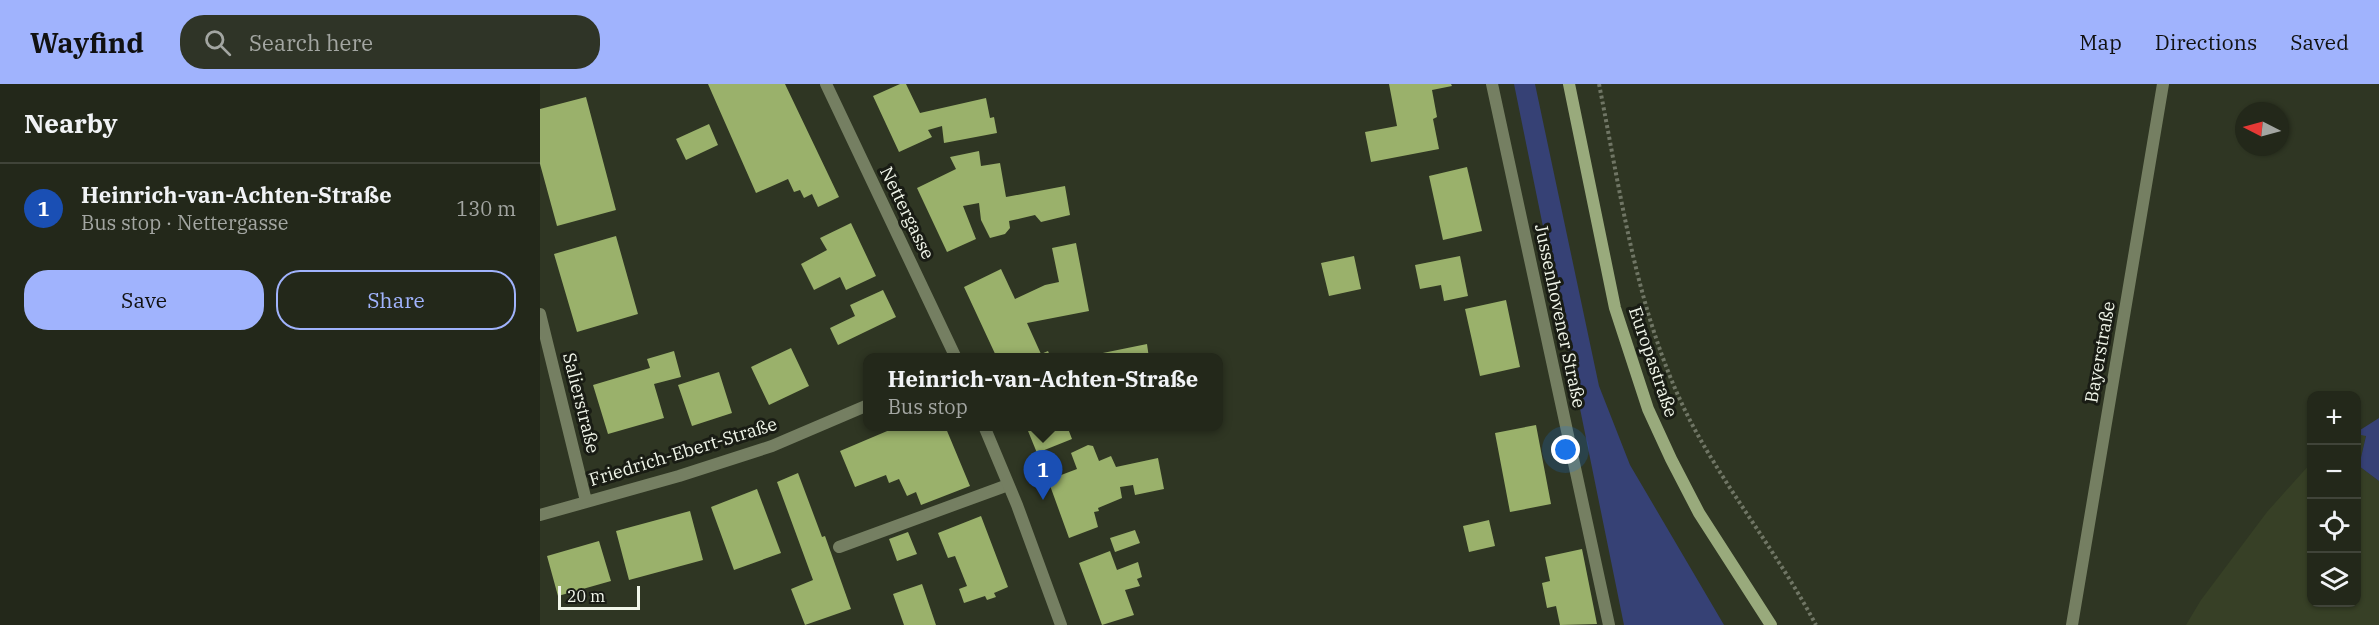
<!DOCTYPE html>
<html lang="en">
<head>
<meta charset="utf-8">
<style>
	:root { --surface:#23281a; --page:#2f3427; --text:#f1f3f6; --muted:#a3a6a2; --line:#404439; --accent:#a0b3fd }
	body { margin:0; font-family:"IBM Plex Serif",serif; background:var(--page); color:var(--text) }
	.controls { position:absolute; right:18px; bottom:18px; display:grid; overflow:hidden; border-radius:12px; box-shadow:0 2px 4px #0004 }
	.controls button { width:54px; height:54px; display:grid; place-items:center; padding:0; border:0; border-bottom:2px solid var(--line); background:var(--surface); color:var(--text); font:30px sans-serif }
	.compass { position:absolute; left:1695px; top:18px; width:54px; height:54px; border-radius:50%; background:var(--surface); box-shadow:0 2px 4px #0004; rotate:276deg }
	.scale { position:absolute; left:18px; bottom:15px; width:82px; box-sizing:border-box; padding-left:6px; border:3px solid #f1f6ea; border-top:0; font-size:16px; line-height:21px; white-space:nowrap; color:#f1f6ea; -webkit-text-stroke:4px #191c14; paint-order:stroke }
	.you { position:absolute; left:1026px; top:366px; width:21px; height:21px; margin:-15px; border:4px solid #fff; border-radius:50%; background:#1a73e8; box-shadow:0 0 0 9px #1a73e833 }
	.badge { display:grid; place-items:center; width:39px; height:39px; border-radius:50%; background:var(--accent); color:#fff; font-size:20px; font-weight:700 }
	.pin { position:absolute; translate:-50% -50px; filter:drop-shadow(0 2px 3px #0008) }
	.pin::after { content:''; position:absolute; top:32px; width:21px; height:18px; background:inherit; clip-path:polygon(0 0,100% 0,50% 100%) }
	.popup { position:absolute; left:323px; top:269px; width:360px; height:78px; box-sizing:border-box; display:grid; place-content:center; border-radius:12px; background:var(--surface); filter:drop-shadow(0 2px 4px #0005); font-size:20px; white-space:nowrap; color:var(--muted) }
	.popup b { font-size:22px; color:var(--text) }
	.popup::after { content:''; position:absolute; left:50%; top:100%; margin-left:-12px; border:12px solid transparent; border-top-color:var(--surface) }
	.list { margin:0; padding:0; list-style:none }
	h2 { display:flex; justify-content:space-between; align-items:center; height:78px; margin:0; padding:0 24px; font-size:26px }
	h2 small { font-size:20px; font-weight:400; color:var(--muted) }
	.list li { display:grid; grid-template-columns:39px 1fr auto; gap:18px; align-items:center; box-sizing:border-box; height:90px; padding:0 24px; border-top:2px solid var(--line) }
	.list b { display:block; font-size:22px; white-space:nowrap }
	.list p { margin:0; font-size:20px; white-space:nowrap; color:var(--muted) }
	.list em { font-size:20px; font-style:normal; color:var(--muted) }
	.actions { display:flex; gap:12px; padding:18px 24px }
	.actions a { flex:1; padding:14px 0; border:2px solid var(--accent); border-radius:24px; text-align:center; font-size:21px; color:var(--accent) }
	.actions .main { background:var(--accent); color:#111 }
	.icon { flex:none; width:33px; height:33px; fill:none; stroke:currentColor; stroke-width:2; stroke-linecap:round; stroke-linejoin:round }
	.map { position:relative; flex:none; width:1839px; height:541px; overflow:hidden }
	header { display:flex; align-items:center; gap:36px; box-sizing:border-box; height:84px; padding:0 30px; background:var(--accent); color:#111 }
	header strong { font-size:28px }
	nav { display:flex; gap:33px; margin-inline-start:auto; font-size:21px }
	.search { width:420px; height:54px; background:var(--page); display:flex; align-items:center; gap:15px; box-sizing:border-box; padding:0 21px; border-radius:24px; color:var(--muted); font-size:22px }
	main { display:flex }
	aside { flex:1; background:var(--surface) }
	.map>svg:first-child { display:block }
	.built { fill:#374026 }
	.green { fill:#364175 }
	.building { fill:#9ab16b }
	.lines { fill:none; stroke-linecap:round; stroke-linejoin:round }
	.path { stroke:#707665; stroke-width:4; stroke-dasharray:3 3; stroke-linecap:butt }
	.lane { stroke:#757f62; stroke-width:12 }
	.street { stroke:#757f62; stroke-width:12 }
	.secondary { stroke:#99aa7c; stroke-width:12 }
	.labels { text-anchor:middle; stroke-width:6; stroke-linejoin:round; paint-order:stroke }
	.street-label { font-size:18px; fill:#f1f6ea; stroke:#191c14 }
</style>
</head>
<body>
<header>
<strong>Wayfind</strong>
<div class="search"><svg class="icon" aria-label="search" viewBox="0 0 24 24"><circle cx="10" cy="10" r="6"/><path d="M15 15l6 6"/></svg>Search here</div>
<nav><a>Map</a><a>Directions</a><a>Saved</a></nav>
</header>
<main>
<aside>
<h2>Nearby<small></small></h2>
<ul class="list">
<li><span class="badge" style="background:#1a4fb4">1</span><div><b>Heinrich-van-Achten-Straße</b><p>Bus stop · Nettergasse</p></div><em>130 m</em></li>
</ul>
<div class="actions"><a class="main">Save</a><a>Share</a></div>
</aside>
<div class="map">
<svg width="1839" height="541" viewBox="0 0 1839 541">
	<rect width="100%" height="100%" fill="#2f3623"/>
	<path class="built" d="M1817 350 1826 351 1819 382 1839 397V541H1646L1661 516 1727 428 1771 379 1772 518H1816Z"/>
	<path class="green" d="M974 0H995L1059 302 1090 381 1184 541H1084Z
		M1839 334V397L1819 382 1826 352 1816 350 1817 348Z"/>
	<path class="building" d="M168 0H245L299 113 278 123 272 110 264 114 260 106 254 108 248 95 216 109Z
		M360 0H366L380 29 446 14 450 34 454 33 457 49 404 59 402 42 388 46 392 53 359 68 333 12Z
		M849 0H911L912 2 892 6 897 33 893 35 899 65 831 78 825 48 857 42Z
		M46 13 76 126 17 142 0 80V25Z
		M169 40 178 61 146 76 136 55Z
		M439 67 441 82 460 79 466 113 525 102 530 131 501 138 495 131 469 137 470 144 465 150 450 154 441 136 439 119 423 122 436 155 407 168 377 104 416 85 410 73Z
		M927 83 942 147 903 156 889 92Z
		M311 139 336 192 306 206 300 193 274 206 261 180 287 166 280 154Z
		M76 152 98 230 37 248 14 170Z
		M536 159 549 227 487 239 501 270 508 267 511 274H457L424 203 461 185 475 215 505 201 519 198 512 164Z
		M814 172 821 205 789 212 781 179Z
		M920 172 928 212 904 217 901 201 880 205 875 181Z
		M343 206 356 233 298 261 290 244 315 232 310 221Z
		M966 216 980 283 940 292 925 225Z
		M607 260 609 274H554L553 271Z
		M251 264 269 302 229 321 211 283Z
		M134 267 141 293 114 300 124 334 68 350 53 301 110 284 107 275Z
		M179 288 192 329 152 342 138 301Z
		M996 341 1011 420 970 428 955 349Z
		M359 342H405L430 402 381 421 376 408 367 412 359 395 349 399 346 391 315 403 300 367Z
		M486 342H527L532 355 497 369Z
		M548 361 553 362 559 377 571 372 576 383 618 374 624 405 595 411 593 401 580 403 582 414 558 424 559 427 554 428 558 443 529 454 508 396 537 385 531 369Z
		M258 389 282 453 285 452 311 525 265 541 251 505 273 496 237 398Z
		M217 405 241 469 194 486 171 423Z
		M150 427 163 476 89 496 76 447Z
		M441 432 468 503 454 509 456 513 447 516 445 512 424 519 419 505 427 502 415 472 408 474 398 449Z
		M949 436 955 462 929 468 923 442Z
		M595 446 600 459 575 468 570 454Z
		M368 448 377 470 357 477 349 455Z
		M59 457 71 497 18 512 7 472Z
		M1042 465 1057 540 1020 541 1016 522 1007 524 1002 499 1010 497 1005 473Z
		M570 467 577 486 598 478 602 493 597 495 600 502 585 506 594 531 562 541 539 479Z
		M382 500 396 541H364L353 510Z"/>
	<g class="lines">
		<path class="path" d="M1059 0C1082 116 1098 239 1154 344 1191 412 1240 473 1276 541"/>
		<path class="lane" d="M299 463 468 401"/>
		<path class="street" d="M286 0 416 274
			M952 0 1069 541
			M0 230 46 417
			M444 342 477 421 521 541
			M0 431 139 392 232 362 328 321
			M1532 541 1623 0"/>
		<path class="secondary" d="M1029 0 1075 224 1108 325 1131 375 1159 429 1231 541"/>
	</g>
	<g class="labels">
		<g class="street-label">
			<text transform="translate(367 129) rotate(64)" y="6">Nettergasse</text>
			<text transform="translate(1020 232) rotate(78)" y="6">Jussenhovener Straße</text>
			<text transform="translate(1560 268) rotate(-80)" y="6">Bayerstraße</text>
			<text transform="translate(1113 278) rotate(71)" y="6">Europastraße</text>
			<text transform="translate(41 319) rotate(76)" y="6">Salierstraße</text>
			<text transform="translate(143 368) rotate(-17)" y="6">Friedrich-Ebert-Straße</text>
		</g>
	</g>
</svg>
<div class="controls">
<button>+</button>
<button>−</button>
<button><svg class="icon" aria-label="locate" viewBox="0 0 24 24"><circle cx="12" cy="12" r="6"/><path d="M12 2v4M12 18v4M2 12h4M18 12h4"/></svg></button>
<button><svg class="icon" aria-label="layers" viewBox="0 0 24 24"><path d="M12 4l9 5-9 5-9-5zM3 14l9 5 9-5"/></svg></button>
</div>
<svg class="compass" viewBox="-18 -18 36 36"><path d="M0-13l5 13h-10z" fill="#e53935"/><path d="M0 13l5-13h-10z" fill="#a3a6a2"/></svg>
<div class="scale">20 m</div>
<div class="you"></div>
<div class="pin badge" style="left:503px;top:416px;background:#1a4fb4">1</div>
<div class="popup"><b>Heinrich-van-Achten-Straße</b>Bus stop</div>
</div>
</main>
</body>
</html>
